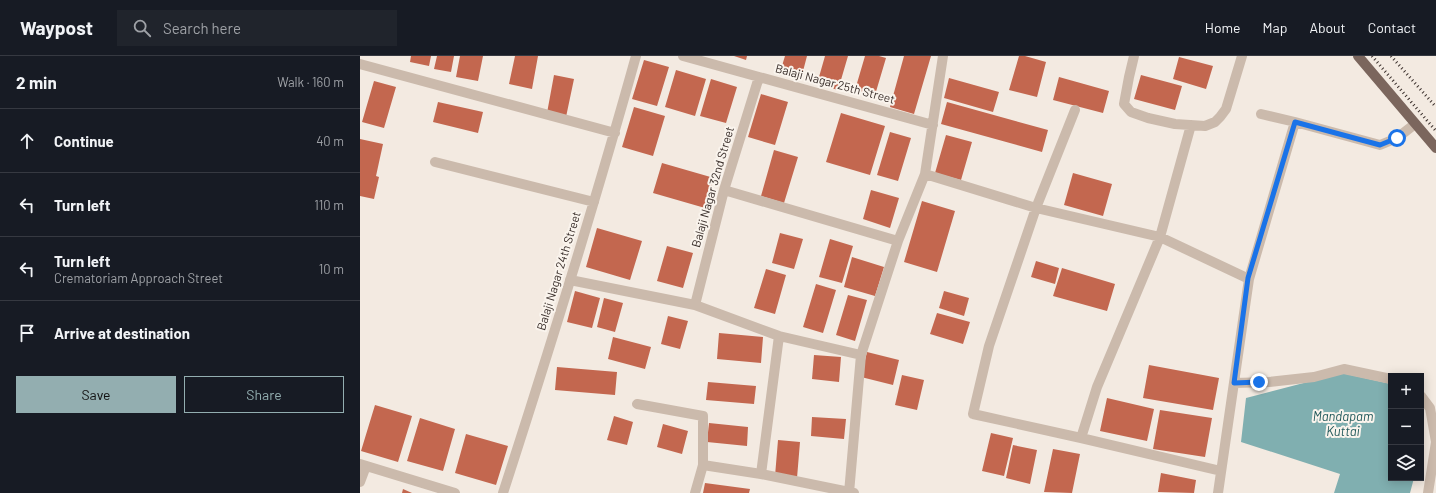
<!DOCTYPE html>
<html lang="en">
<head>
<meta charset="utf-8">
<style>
	:root { --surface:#171b24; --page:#20242c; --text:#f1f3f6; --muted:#9ea1a6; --line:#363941; --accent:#93aeb0 }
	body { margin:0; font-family:Barlow,sans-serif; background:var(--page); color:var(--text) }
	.controls { position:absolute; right:12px; bottom:12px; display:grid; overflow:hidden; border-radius:0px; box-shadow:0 2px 10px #0003 }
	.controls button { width:36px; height:36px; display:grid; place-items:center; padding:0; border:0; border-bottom:1px solid var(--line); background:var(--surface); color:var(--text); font:20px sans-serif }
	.stop { position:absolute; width:12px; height:12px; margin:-9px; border:3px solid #1a73e8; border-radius:50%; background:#fff }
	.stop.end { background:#1a73e8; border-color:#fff; box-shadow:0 1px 4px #0008 }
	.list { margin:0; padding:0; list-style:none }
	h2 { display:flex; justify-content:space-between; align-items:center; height:52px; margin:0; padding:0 16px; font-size:17px }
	h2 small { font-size:13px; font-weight:400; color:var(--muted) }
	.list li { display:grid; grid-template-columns:26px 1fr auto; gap:12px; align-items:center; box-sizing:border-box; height:64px; padding:0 16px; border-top:1px solid var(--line) }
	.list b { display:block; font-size:15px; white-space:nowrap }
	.list p { margin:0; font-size:13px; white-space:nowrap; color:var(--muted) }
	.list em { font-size:13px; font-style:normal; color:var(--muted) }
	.actions { display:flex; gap:8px; padding:12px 16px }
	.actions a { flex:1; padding:9px 0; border:1px solid var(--accent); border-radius:0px; text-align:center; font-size:14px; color:var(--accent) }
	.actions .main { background:var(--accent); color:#111 }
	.icon { flex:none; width:22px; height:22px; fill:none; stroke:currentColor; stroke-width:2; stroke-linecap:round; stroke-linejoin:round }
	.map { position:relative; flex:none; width:1076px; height:437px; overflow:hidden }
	header { display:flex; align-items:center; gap:24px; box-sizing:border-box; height:56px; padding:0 20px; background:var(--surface); border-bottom:1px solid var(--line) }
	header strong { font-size:19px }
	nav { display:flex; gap:22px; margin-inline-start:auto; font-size:14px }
	.search { width:280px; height:36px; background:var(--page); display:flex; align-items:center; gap:10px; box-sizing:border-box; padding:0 14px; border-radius:0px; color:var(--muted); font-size:15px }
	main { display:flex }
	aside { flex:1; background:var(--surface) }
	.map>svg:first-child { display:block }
	.water { fill:#80afb0 }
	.building { fill:#c3674f }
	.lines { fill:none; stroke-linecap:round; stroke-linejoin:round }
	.minor { stroke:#cbbaac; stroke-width:10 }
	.major { stroke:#7b665d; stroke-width:10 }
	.rail { stroke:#3a2f2b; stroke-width:3; stroke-dasharray:1 3; stroke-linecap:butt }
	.route { stroke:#1a73e8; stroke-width:5 }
	.labels { text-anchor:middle; stroke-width:4; stroke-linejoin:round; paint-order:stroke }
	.street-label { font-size:12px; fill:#3a2f2b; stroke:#faf4ed }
	.water-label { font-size:13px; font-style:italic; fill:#21595b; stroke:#faf4ed }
</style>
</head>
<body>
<header>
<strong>Waypost</strong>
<div class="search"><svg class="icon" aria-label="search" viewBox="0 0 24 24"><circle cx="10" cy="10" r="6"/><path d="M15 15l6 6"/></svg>Search here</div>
<nav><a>Home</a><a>Map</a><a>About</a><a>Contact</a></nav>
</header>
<main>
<aside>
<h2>2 min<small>Walk · 160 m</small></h2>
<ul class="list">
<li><svg class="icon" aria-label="ahead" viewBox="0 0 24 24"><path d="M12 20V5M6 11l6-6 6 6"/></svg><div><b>Continue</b></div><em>40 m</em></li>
<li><svg class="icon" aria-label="left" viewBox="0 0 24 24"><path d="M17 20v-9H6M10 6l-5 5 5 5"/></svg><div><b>Turn left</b></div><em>110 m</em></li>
<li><svg class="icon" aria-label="left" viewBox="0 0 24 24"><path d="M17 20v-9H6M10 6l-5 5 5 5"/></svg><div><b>Turn left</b><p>Crematoriam Approach Street</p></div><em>10 m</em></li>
<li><svg class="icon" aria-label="arrive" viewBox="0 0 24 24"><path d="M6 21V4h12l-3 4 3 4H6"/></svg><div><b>Arrive at destination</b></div></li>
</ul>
<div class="actions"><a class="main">Save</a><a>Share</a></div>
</aside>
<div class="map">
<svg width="1076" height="437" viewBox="0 0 1076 437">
	<rect width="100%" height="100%" fill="#f3eae1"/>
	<path class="water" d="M982 317 1031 328V422H1054L1050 437H974L980 418 881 386 886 342Z"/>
	<path class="building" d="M51 0H71L69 10 50 6Z
		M77 0H94L91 16 74 13Z
		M100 0H123L118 25 96 21Z
		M155 0H178L172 33 149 28Z
		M374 0H387L386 4Z
		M425 0H447L442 19 421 13Z
		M465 0H488L478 34 457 28Z
		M505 0H519L526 2 515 39 495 34Z
		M544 0H571L554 58 530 51Z
		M659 0H665L686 6 677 41 649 34Z
		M819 1 853 10 846 33 813 23Z
		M284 4 309 11 297 50 272 43Z
		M316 14 346 23 335 60 305 51Z
		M194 19 214 23 206 61 187 57Z
		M781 19 822 30 815 54 774 43Z
		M699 21 749 35 743 57 693 44Z
		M589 22 639 36 633 56 584 42Z
		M351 23 377 31 366 67 340 60Z
		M14 25 36 31 24 72 2 66Z
		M401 38 428 46 415 89 388 81Z
		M78 46 123 56 118 77 73 66Z
		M587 46 688 74 682 96 581 68Z
		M274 51 305 60 293 100 262 91Z
		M481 57 525 70 510 119 466 106Z
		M530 76 551 82 538 125 517 119Z
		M586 79 612 86 601 124 575 117Z
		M0 83 23 88 16 120 19 121 14 143 0 140Z
		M414 94 438 101 424 147 401 140Z
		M302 107 354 122 345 152 293 137Z
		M713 117 752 128 743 160 704 149Z
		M511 134 539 142 530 172 503 163Z
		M562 145 595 155 577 216 544 206Z
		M237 172 282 185 270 224 226 211Z
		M420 177 443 183 434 213 412 207Z
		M470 183 493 190 482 227 459 221Z
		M307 190 333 197 323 232 297 225Z
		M492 201 524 211 515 240 484 231Z
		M676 205 699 212 695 228 671 221Z
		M702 212 755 228 747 255 693 240Z
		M406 213 426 219 415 258 394 252Z
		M456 228 476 234 463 277 443 271Z
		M215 235 240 242 232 272 207 266Z
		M584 235 609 242 604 260 579 252Z
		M488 239 507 244 495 285 476 279Z
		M244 242 263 247 255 276 237 271Z
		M577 257 610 266 603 288 570 278Z
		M308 260 328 265 320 293 301 288Z
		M359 277 403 281 401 307 357 303Z
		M253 281 291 291 285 313 248 303Z
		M507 296 539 304 533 329 501 321Z
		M454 299 481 301 479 326 452 323Z
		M789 309 859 322 853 354 783 342Z
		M197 311 257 316 255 339 195 334Z
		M542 319 564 324 557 354 535 349Z
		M348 326 396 330 394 348 346 344Z
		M747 342 794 353 787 385 740 375Z
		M15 349 52 360 38 406 1 395Z
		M800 354 852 362 845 401 793 393Z
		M254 360 273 366 267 389 247 384Z
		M452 361 486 363 484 383 451 380Z
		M60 362 95 373 83 415 47 405Z
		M349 367 388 371 387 390 347 386Z
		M303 368 328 375 322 398 297 391Z
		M631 377 653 382 644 420 622 415Z
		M106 378 148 390 136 429 95 417Z
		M418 384 440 386 437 422 415 420Z
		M653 389 677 394 670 428 646 422Z
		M693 393 720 398 712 437 684 436Z
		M801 417 836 424 834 437 798 436Z
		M345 427 390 433 389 437H343Z
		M43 433 52 437H42Z"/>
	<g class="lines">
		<path class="minor" d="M323 0 573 69
			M774 0 769 21 764 48 771 56 788 62 815 68 845 70 855 66 860 61 866 53 882 0
			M0 8 255 77
			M715 54 676 152 629 290 613 358 721 382 861 415
			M901 58 935 66
			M75 106 234 146
			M565 118 676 152 800 181 889 223
			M364 134 538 185
			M210 224 335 249 419 280 501 299
			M335 249 364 134 399 21
			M874 327 909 326 954 321 984 313 1031 323
			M1061 340 1070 352 1076 386
			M277 348 343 360V409L335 437
			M721 382 737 331 800 181 831 69
			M0 408 95 437
			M343 409 401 418 494 437
			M401 418 419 280
			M0 426 6 410
			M143 437C190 292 235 147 276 0
			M489 437 501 299 538 185 565 118 583 0
			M858 437 889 223 935 66 1020 89 1037 82 1055 68
			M1068 437 1076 386"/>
		<path class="major" d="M998 0 1076 92"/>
		<path class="rail" d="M1012 0 1076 75
			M1031 0 1076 51"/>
	</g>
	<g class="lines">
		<path class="route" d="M899 326 874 327 888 222 935 66 1020 89 1037 82"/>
	</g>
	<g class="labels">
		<g class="street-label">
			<text transform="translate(475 28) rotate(15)" y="4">Balaji Nagar 25th Street</text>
			<text transform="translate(353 131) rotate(-74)" y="4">Balaji Nagar 32nd Street</text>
			<text transform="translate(199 215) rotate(-73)" y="4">Balaji Nagar 24th Street</text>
		</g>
		<g class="water-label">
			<text x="983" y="365">Mandapam<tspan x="983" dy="15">Kuttai</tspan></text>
		</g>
	</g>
</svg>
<div class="controls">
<button>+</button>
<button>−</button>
<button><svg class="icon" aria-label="layers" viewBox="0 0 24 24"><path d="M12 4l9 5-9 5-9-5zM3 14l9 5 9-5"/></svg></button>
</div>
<div class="stop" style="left:1037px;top:82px"></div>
<div class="stop end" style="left:899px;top:326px"></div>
</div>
</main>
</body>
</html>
